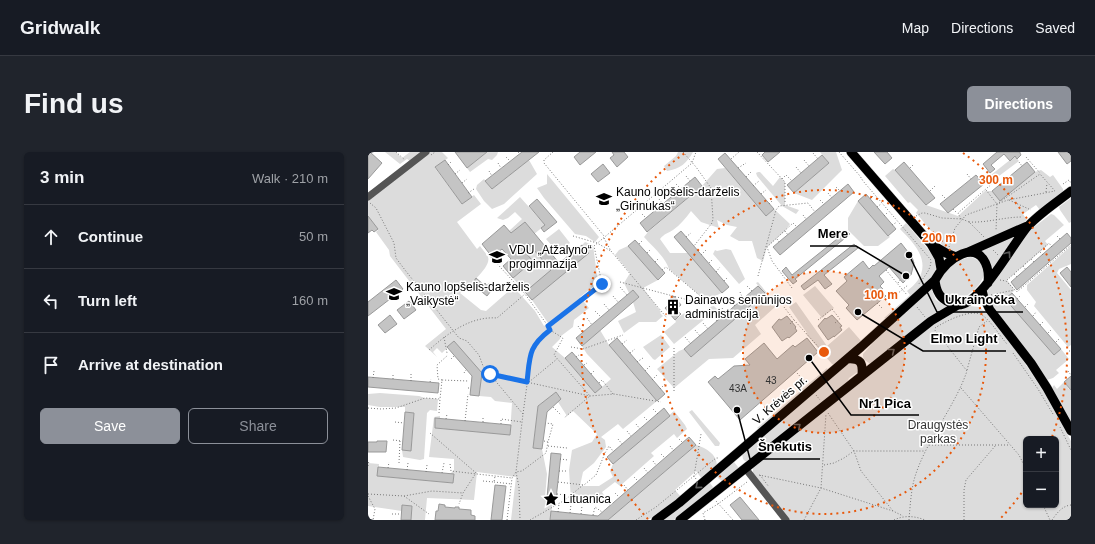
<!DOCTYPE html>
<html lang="en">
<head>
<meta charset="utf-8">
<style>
	:root { --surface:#171b24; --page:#20242c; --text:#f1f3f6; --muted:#9ea1a6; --line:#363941; --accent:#8c9099 }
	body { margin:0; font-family:Helvetica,sans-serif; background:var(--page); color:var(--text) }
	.controls { position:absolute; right:12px; bottom:12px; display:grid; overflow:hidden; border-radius:6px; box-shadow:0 1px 3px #0004 }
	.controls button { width:36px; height:36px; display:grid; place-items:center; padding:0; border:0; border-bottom:1px solid var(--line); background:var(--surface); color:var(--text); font:20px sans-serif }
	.stop { position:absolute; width:12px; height:12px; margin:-9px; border:3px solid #1a73e8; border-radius:50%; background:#fff }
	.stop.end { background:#1a73e8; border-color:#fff; box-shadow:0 1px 4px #0008 }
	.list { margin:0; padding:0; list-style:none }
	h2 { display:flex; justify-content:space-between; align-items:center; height:52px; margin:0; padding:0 16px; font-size:17px }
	h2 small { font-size:13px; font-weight:400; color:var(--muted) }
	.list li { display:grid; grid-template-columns:26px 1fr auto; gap:12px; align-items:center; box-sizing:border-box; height:64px; padding:0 16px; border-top:1px solid var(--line) }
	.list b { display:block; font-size:15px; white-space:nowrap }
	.list em { font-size:13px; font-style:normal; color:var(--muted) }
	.actions { display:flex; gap:8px; padding:12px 16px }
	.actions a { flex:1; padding:9px 0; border:1px solid var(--accent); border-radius:6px; text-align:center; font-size:14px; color:var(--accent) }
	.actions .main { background:var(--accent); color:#fff }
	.icon { flex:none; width:22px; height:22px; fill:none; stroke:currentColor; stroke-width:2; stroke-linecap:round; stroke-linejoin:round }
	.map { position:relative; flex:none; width:703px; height:368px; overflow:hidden; border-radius:6px }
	header { display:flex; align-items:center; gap:24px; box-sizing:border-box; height:56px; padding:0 20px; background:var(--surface); border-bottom:1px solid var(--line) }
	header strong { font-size:19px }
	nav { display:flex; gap:22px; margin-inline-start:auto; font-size:14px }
	.intro { display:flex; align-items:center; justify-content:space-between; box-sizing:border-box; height:96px; padding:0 24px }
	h1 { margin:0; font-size:28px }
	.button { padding:10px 18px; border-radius:6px; background:var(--accent); color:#fff; font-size:14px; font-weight:700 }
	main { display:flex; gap:24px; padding:0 24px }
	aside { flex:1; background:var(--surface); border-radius:6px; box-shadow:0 1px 3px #0004 }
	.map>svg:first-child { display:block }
	.green { fill:#dcdcdc; fill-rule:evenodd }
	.building { fill:#c4c4c4; stroke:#999 }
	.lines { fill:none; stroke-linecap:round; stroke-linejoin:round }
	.major-casing { stroke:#dbdbdb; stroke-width:10 }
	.path { stroke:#777; stroke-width:1; stroke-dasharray:1 2; stroke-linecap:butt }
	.minor { stroke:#555; stroke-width:7 }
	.major { stroke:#000; stroke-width:9 }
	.oneway { stroke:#595959 }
	.route { stroke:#1a73e8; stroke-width:5 }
	.ring { fill:none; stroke:#e8590c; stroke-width:2; stroke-dasharray:2 4 }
	.labels { text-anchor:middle; stroke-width:3; stroke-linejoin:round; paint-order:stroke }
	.number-label { font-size:10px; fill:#313131 }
	.poi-label { font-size:12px; fill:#000; stroke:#fff; text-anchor:start }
	.street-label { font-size:12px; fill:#000; stroke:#fff }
	.park-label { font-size:12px; fill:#333; stroke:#fff }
	.centre { fill:#e8590c; stroke:#fff; stroke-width:2 }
	.ring-label { font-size:12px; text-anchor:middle; font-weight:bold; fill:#e8590c; stroke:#fff; stroke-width:3; stroke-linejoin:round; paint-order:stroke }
	.leader { fill:none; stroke:#000; stroke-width:1.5 }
	.callout-dot { fill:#000; stroke:#fff; stroke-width:1.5 }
	.callout-label { font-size:13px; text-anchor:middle; font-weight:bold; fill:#000; stroke:#fff; stroke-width:3; stroke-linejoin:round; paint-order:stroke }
</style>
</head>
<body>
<header>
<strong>Gridwalk</strong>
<nav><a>Map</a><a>Directions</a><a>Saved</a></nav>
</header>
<div class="intro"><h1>Find us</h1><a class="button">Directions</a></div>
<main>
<aside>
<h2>3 min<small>Walk · 210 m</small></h2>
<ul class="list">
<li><svg class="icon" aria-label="ahead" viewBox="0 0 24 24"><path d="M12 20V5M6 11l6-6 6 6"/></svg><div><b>Continue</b></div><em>50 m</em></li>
<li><svg class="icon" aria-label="left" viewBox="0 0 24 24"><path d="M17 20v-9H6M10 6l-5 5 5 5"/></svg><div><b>Turn left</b></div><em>160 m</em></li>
<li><svg class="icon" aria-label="arrive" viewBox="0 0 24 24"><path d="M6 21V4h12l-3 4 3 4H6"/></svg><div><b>Arrive at destination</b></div></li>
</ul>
<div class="actions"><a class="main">Save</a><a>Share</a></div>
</aside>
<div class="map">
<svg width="703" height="368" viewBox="0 0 703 368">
	<rect width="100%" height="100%" fill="#fff"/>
	<path class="green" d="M17 0H28L34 6 42 0H54L42 9 39 7 32 12Z
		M62 0H74L80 6 67 16 94 52 106 43 113 52 89 70 109 97 112 94C114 97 118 101 120 105 124 115 99 135 92 141L113 158 118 159 143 137V132L167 159 176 174 180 171 164 148 220 101 214 93 217 90 225 93 230 131 212 145 221 156 206 168 205 175 193 184 192 187 184 195 197 206 227 241 243 227 219 202 214 194 232 178 241 193 289 249 255 277 250 272 233 285 237 288 238 295 226 311 215 320 212 334H231L245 325 242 319 245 312 306 259 317 273 319 277 309 286 306 282 283 301 286 304 252 334 247 330 234 340 237 345 234 352H218L203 348 201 318 204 298 224 290 229 282 205 259 199 264 190 250 193 247 188 240 170 254 165 296 174 297 179 322 177 346 185 349 182 368H143L148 325 109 320 106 348 59 346 57 368H43L44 354 34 353V359L0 354V311L11 312 10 324 85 331 86 322H82L86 318V307L61 305 66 265 72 264V267L67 266V276L142 282 144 251 127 249 123 245 111 244 113 221 86 189 74 201 69 196 65 200 69 205 57 194 78 177 22 104 21 98 8 80 10 78 2 67H0V49Z
		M119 0H130L129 3 124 8 120 7 102 20 99 16Z
		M310 0H325C319 11 312 17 299 19L296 14 308 4Z
		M452 0H468L474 18 444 48 426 41 461 11Z
		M647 4 651 9 627 27 623 23Z
		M161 8 169 22 136 52 124 57 116 49 108 37 109 33 116 27 124 37Z
		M357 16 398 64 406 57 422 72 417 79 399 95 395 109 389 106 384 89H371L362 84 369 75 359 73 349 68 351 76 333 70 323 59C318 66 312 73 305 78 299 82 297 81 292 87L302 101H320L354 141 337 148 301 117C297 105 285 95 276 85L280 80 334 34 349 17Z
		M525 17 527 18 558 53 590 64 617 39H624L632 48 667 20 673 18 682 25 685 23 695 37V40L672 58 668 53 655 62 659 68 647 76 589 101 580 100 550 63 548 61 550 58 542 50 540 51 517 24Z
		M390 20H392L405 34 412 25 417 30V53L431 58 428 62 414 54 389 24 388 21Z
		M179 22 231 85 227 90 218 84 207 82 176 46 169 36 179 32Z
		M152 45 177 73 153 93 141 79 154 67 147 60 140 66 135 68 129 66Z
		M703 46V70L701 71 692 58 691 55Z
		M490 49 522 85 510 94H496L480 78V66Z
		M683 62 686 63 696 73 677 89 680 93 639 128 647 138 637 147 686 203 693 197 701 207 688 218 691 221 685 226 679 228 625 156 618 140 661 79Z
		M538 71 568 107C569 111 569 115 567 119 560 134 533 155 520 167L516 166 542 143 539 139C543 136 547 132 550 128 563 108 545 90 532 77Z
		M191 77 202 91 190 101 178 87Z
		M651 81 625 116 619 104 609 99Z
		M160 91 181 116 185 117 157 140 145 126 165 109 154 97Z
		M260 94 290 128 275 136 293 160 292 161 295 164 288 170H271L256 181 250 169 268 160 265 150 271 145 265 138 261 141 256 131 262 121 247 103 251 98Z
		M703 94V112L691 117 689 121 703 138V193L700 195 666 154 668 150 659 138V133Z
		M358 97 363 98 377 127 371 132 345 102 347 98 349 99Z
		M603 105C625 113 616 131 602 141 598 145 594 148 588 148 584 148 580 146 576 144 575 140 572 135 572 131 572 119 592 106 603 105Z
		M390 130 408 152V154L387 173 393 182 365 206 341 207 306 236 289 217 311 199 316 197 323 205 396 141 388 131Z
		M447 134 466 156 454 166 435 143Z
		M563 136 568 148 579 155 563 164 503 212C499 210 494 207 495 202L503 193 506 188Z
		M428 150 459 194 481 175 494 190 467 213 464 212 438 182 439 181 421 155Z
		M346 154 349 157 306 192 296 180 308 170 307 168 319 159 330 168 338 163C339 157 340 155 346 154Z
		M602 154 611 155 620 162 650 201 678 243 703 289V368H421L385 322V316L571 167 594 156ZM658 287H688V353H658Z
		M293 183 302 195 287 208 285 207 275 195Z
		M481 208 490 210 491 219 481 226 478 232 380 309H377L375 307 374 302Z
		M459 216 460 219 392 277 389 276Z
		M696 230 701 237 703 236V270L684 236 686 233 689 237Z
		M12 241 51 244 57 246 70 247 69 259 62 258 59 261 56 307 52 308 35 305 34 298H43L46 261 37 260V255H12L0 253V242Z
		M324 258 352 291 351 294H347L321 260Z
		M328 293C338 296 349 302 349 314L334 327 328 319 307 338 313 345 293 360 280 368H240Z
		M366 310 370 315 369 318 354 329 350 326 349 324 363 311Z
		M340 331H342L345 335 341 341 306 368H292Z"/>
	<path class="building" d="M0 0H2L14 11 0 27Z
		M87 0H119L99 16Z
		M154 0H171L124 37 117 29Z
		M212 0H228L212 13 206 5Z
		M244 0H256L260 5 249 15 242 6 246 3Z
		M397 0H412L400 10 394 3Z
		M506 0H519L524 6 517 12Z
		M629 0H652V1L653 3 649 7 647 4 642 9 636 2 623 13 627 17 622 21 615 12Z
		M690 0H703V9L699 12Z
		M357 1 406 57 398 64 350 7Z
		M454 3 461 11 426 41 419 33Z
		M77 8 104 45 94 52 67 15Z
		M536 10 567 46 558 53 527 18Z
		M659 10 667 20 632 49 624 39Z
		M235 12 242 21 230 30 223 22Z
		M608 23 616 32 580 61 572 52Z
		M327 25 334 34 279 80 272 71Z
		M480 32 486 40 412 103 405 95Z
		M498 42 528 77 520 84 490 49Z
		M169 47 189 70 176 80 173 76 177 73 161 54Z
		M0 64 10 77 6 80 4 78 0 81Z
		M157 70 191 111 214 93 221 101 164 148 157 140 183 118 160 91 154 97 165 109 145 126 135 114 143 107 134 97 124 105 114 92 136 73 143 81Z
		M313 79 361 135 354 141 306 85Z
		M479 79 482 82 427 127 429 129 425 132 414 119 418 115 424 123Z
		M699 81 703 86V91L649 138 643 130Z
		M267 88 297 121 290 128 260 94Z
		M533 91 544 105 546 111 543 123 535 131 521 115 511 124 516 130 512 134 515 137 513 139 518 144 489 168 478 156 481 153 468 139 479 129 476 125 495 109 501 117 505 113 506 114Z
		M486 92 490 96 456 123 464 132 457 137 450 128 436 138 433 134Z
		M699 115 703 120V135L692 121Z
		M108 126 116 133 117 131 119 134 121 131 126 135 119 144 104 132Z
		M28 128 35 137 0 164V150Z
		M390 134 397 141 323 205 316 197Z
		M265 138 271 145 214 194 208 186Z
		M644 141 693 197 686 203 637 147Z
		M306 144 313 153 308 157 313 162 307 168 297 156 304 150 301 148Z
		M41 149 48 158 36 167 29 158Z
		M22 163 29 172 17 181 10 173Z
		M464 163 474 174 472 175 474 178 466 185V184L460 188 450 174 457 166 458 167Z
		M419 164 428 175 427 176 429 179 421 186 420 185 414 189 404 175 411 167 413 168Z
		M249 186 297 242 289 249 241 193Z
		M439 186 450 200 372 268 340 230 347 224 350 227 366 214 382 213 377 207 396 191 409 207 425 193 427 195Z
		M86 189 114 221 111 244 102 243 104 224 79 195Z
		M204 200 234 235 227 241 197 206Z
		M703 224V238L696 230Z
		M0 225 71 231 70 241 0 235Z
		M188 240 193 247 179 260 174 297 165 296 170 254Z
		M296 256 302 264 245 312 239 305Z
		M37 260 46 261 43 299 34 298Z
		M67 266 143 273 142 283 67 276Z
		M321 285 328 293 240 368H182L183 359 230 364Z
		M9 289H19L18 300H0V290H9Z
		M183 301 193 302 188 347 179 346Z
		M10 315 86 322 85 331 9 324Z
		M127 333 138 334 134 368H123Z
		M372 345 391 368H374L362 353Z
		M71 352 77 353V355L87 356V355H91V357L103 358V363L107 364V368H67L68 359H70Z
		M34 353 44 354 43 368H33Z"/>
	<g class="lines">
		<defs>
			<path id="major" d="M483 0 563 92 571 106 573 117
				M566 94 578 101 588 105
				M600 100 659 74
				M620 131C622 114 614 94 594 102 582 107 573 117 567 128 568 138 571 146 581 150 583 151 587 153 590 153 612 154 645 91 660 74 672 61 689 50 703 39
				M614 138 616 146 622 158 663 211 679 236 703 279
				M479 207C493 206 495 211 494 223
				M288 368 311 351 493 195 567 128
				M312 368 563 169 590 153"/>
		</defs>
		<use href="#major" class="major-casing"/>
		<path class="path" d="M28 0 37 8
			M150 0 152 2
			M185 0 176 8V11L236 84
			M315 0 328 15 343 36 345 67 344 71 326 94
			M389 0 417 30V52
			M471 0 492 24 495 29 563 108C563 118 556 125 550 133
			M445 1 450 7
			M63 3 67 0
			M138 5 142 9
			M658 5 672 21
			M363 7 371 0
			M436 8 441 14
			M651 10 654 14
			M130 11 133 16
			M80 13 84 9
			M428 15 433 21
			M370 16 378 11
			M542 16 546 12
			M121 19 124 24
			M87 22 92 18
			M599 22 603 27
			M318 24 322 29
			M378 25 383 20
			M414 27 418 23 424 29
			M94 31 99 27
			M308 32 313 37
			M695 32 701 28 703 31
			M385 34 391 29
			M468 35 472 39
			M618 38 629 52 628 79
			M562 39 567 34
			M300 40 304 44
			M678 40 679 31
			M100 41 106 37
			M460 41 464 46
			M393 42 398 38
			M574 43 578 47
			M291 47 295 52
			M502 47 506 43
			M452 48 456 52
			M641 48 663 58
			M2 51 8 56 26 91 28 106 37 118 91 186 99 189 111 203 115 214 155 262 148 320 151 335 152 368
			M401 52 405 48
			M282 54 287 59
			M509 55 513 52
			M585 57 589 61
			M274 62 278 66
			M435 63 438 67
			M516 64 520 60
			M548 64 554 61H557L574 66 594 67 601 70 616 85
			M593 67 590 61 626 30 629 34
			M601 70C619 71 636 65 654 65
			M524 73 529 70
			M417 79 420 83
			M205 84 229 91 243 99
			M689 84 692 87
			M318 85 323 81
			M236 86 243 99 299 166
			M409 87 411 90
			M271 92 275 88
			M581 95 587 76 598 63 640 48 687 39 672 22 629 52
			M625 98 630 103
			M672 100 675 103
			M279 101 283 97
			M121 103 157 142 180 174
			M333 103 338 98
			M663 107 666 110
			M287 110 291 106
			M341 111 345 107
			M655 114 658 118
			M294 118 298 115 337 148
			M518 118 539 143
			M348 120 352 115
			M646 122 649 125
			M390 124 408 58 411 54 440 51 447 60
			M632 128 638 129 649 140 650 139 703 93
			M639 128 681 91 684 95
			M356 129 360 125
			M252 130 324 149 367 146
			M530 131 532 128
			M379 134 384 139
			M252 135 259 143
			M424 136 404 109 399 95 425 71 429 75
			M372 140 375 147
			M529 142 540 133
			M623 143 646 138
			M245 144 250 150
			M649 147 653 143
			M362 149 367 154
			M509 151 514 156
			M236 152 241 158
			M416 155 426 168 422 172
			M549 155 557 165
			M657 155 661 151
			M354 156 358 162
			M227 159 233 165
			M345 163 349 169
			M665 164 668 160
			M219 166 224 173
			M426 168 455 200
			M450 168 464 157 472 167 467 171
			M335 171 340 177
			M672 173 676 169
			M210 174 215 181
			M567 176C576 170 603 156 614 163 624 170 631 183 639 192
			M182 178 195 186 186 203 222 244 196 266
			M327 178 332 184
			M680 181 683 178
			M76 185 79 201
			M317 185 323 192
			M688 190 691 187
			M254 192 259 188
			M203 195 215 197 255 183
			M61 198C80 181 103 164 129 166L157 142
			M701 199H703
			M262 201 267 197
			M645 201 670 237 685 262
			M208 205 211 203
			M83 207 86 204
			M269 210 275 206
			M216 213 219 211
			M599 218 611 175 619 169
			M277 219 282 214
			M700 219 703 223
			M96 221 98 218
			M429 221 438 231
			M122 222 222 244 246 242 293 250
			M223 222 226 219
			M5 226 6 219
			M25 227V221
			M74 228 70 227 69 213 80 203
			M284 228 289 223
			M43 229V222
			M62 230 63 227
			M161 230 189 207
			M231 231 234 228 245 242
			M100 236H102
			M593 236 651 303 658 317
			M292 237 297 232
			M306 239V194
			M448 243 452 248
			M185 255 193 263
			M0 256 13 257 28 256 57 246 72 247 74 228 100 229
			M285 257 290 262
			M71 261 72 247
			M460 261 486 299 493 319 525 359
			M155 262 164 196 173 185 182 178 180 174 234 132 226 94 324 11 328 0
			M276 265 280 269
			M78 267 79 262
			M97 269 100 242
			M27 270 36 271
			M115 270V265
			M133 272V267L154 270
			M268 272 272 277
			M692 275 703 298
			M259 279 263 284
			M62 281 108 321 95 341 91 352
			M250 287 254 292
			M311 287 315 291
			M25 288 34 289
			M176 289 180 290 185 272 178 271
			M561 293H642
			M180 294 199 296
			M302 294 306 299
			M293 302 297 306
			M192 307 200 308
			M285 309 288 313
			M31 311 32 289
			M82 312 83 319 144 326
			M456 313 466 311 476 306 486 299H557
			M0 314 1 308
			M20 316 21 310
			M276 316 280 321
			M39 318 40 311
			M191 319H199
			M58 320 59 313
			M74 321 76 311
			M391 323 453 336 525 359 535 364
			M392 323 401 335
			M266 325 270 329
			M328 327 326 324 333 282
			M115 329 126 330 127 324
			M126 330 144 332
			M190 330 216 333 228 323 237 301 241 294 245 299
			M256 333 260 338
			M247 341 251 345
			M0 342 36 344 64 339 95 341
			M189 342 197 343
			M0 344 7 357 5 368
			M36 344 61 362
			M238 348 242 353
			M348 349 365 368
			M675 353 682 368
			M190 360 191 352
			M202 361 203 352
			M24 362H33
			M213 362 214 354
			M225 363 227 355 234 360
			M139 368 144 326 148 320 154 319 178 301 180 290
			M162 368 197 348 215 333
			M268 368 288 355 348 306H351
			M337 368 335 361 350 352 379 330
			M436 368 453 336 458 262
			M526 368C536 363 547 364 557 368
			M541 368C542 355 543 340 546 328 557 289 586 257 599 219L566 177
			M596 368V338L598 328 628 293
			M684 368C689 361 694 354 703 353"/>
		<path class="minor" d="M0 45 58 0
			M377 316 418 368"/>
		<use href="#major" class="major"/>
	</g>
	<defs><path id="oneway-chevron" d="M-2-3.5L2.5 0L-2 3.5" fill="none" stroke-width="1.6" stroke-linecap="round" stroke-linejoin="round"/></defs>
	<g class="oneway">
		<use href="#oneway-chevron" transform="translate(640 102) rotate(-54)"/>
		<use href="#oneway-chevron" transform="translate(524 199) rotate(-38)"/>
		<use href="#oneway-chevron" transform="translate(430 274) rotate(-39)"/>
		<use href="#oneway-chevron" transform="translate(330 334) rotate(140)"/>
	</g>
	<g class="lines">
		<path class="route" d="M122 222 159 230C162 204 160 195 182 178L180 174 234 132"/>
	</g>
	<circle cx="456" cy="200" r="81" fill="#e8590c" fill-opacity=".12"/>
	<g class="ring">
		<circle cx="456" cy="200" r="81"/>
		<circle cx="456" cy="200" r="162"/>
		<path d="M657 336A243 243 0 0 1 632 367M280 367A243 243 0 0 1 317 1M595 1A243 243 0 0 1 684 285"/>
	</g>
	<defs>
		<symbol id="school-bare" viewBox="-9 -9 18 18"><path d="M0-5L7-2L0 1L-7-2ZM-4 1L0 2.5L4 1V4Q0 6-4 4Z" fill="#000" stroke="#fff" stroke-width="2.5" paint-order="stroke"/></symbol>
		<symbol id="building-bare" viewBox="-9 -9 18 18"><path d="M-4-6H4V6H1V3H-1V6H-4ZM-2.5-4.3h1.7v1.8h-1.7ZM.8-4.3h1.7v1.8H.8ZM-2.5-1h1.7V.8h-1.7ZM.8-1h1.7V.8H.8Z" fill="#000" stroke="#fff" stroke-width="2.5" paint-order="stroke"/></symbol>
		<symbol id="sight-bare" viewBox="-9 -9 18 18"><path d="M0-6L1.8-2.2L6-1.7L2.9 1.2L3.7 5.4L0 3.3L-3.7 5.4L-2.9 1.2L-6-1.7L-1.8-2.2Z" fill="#000" stroke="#fff" stroke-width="2.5" paint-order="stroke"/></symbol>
	</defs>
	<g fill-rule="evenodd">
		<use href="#school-bare" x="225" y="36" width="22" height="22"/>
		<use href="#school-bare" x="118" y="94" width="22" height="22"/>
		<use href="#school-bare" x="15" y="131" width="22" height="22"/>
		<use href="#building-bare" x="294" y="144" width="22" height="22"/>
		<use href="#sight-bare" x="172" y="336" width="22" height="22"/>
	</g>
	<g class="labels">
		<g class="number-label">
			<text x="403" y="232">43</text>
			<text x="370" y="240">43A</text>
		</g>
		<g class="poi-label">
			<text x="248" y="44">Kauno lopšelis-darželis<tspan x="248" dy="14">„Girinukas“</tspan></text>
			<text x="141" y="102">VDU „Atžalyno“<tspan x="141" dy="14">progimnazija</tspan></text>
			<text x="38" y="139">Kauno lopšelis-darželis<tspan x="38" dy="14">„Vaikystė“</tspan></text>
			<text x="317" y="152">Dainavos seniūnijos<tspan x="317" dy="14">administracija</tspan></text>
			<text x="195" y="351">Lituanica</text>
		</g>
		<g class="street-label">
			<text transform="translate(412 248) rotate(-41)" y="4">V. Krėvės pr.</text>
		</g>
		<g class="park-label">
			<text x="570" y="277">Draugystės<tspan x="570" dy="14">parkas</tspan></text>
		</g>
	</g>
	<circle cx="456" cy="200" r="6" class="centre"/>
	<g class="ring-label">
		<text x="628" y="32">300 m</text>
		<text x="571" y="90">200 m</text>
		<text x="513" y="147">100 m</text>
	</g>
	<path class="leader" d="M538 124L488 94H442M541 103L569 160H655M490 160L555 199H638M441 206L483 263H551M369 258L382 307H452"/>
	<g class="callout-dot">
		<circle cx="538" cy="124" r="4"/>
		<circle cx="541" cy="103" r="4"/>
		<circle cx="490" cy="160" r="4"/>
		<circle cx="441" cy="206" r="4"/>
		<circle cx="369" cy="258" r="4"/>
	</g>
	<g class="callout-label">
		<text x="465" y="86">Mere</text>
		<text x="612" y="152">Ukrainočka</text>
		<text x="596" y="191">Elmo Light</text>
		<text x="517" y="256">Nr1 Pica</text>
		<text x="417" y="299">Šnekutis</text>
	</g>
</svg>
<div class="controls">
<button>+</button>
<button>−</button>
</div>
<div class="stop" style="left:122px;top:222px"></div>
<div class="stop end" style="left:234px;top:132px"></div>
</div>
</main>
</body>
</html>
